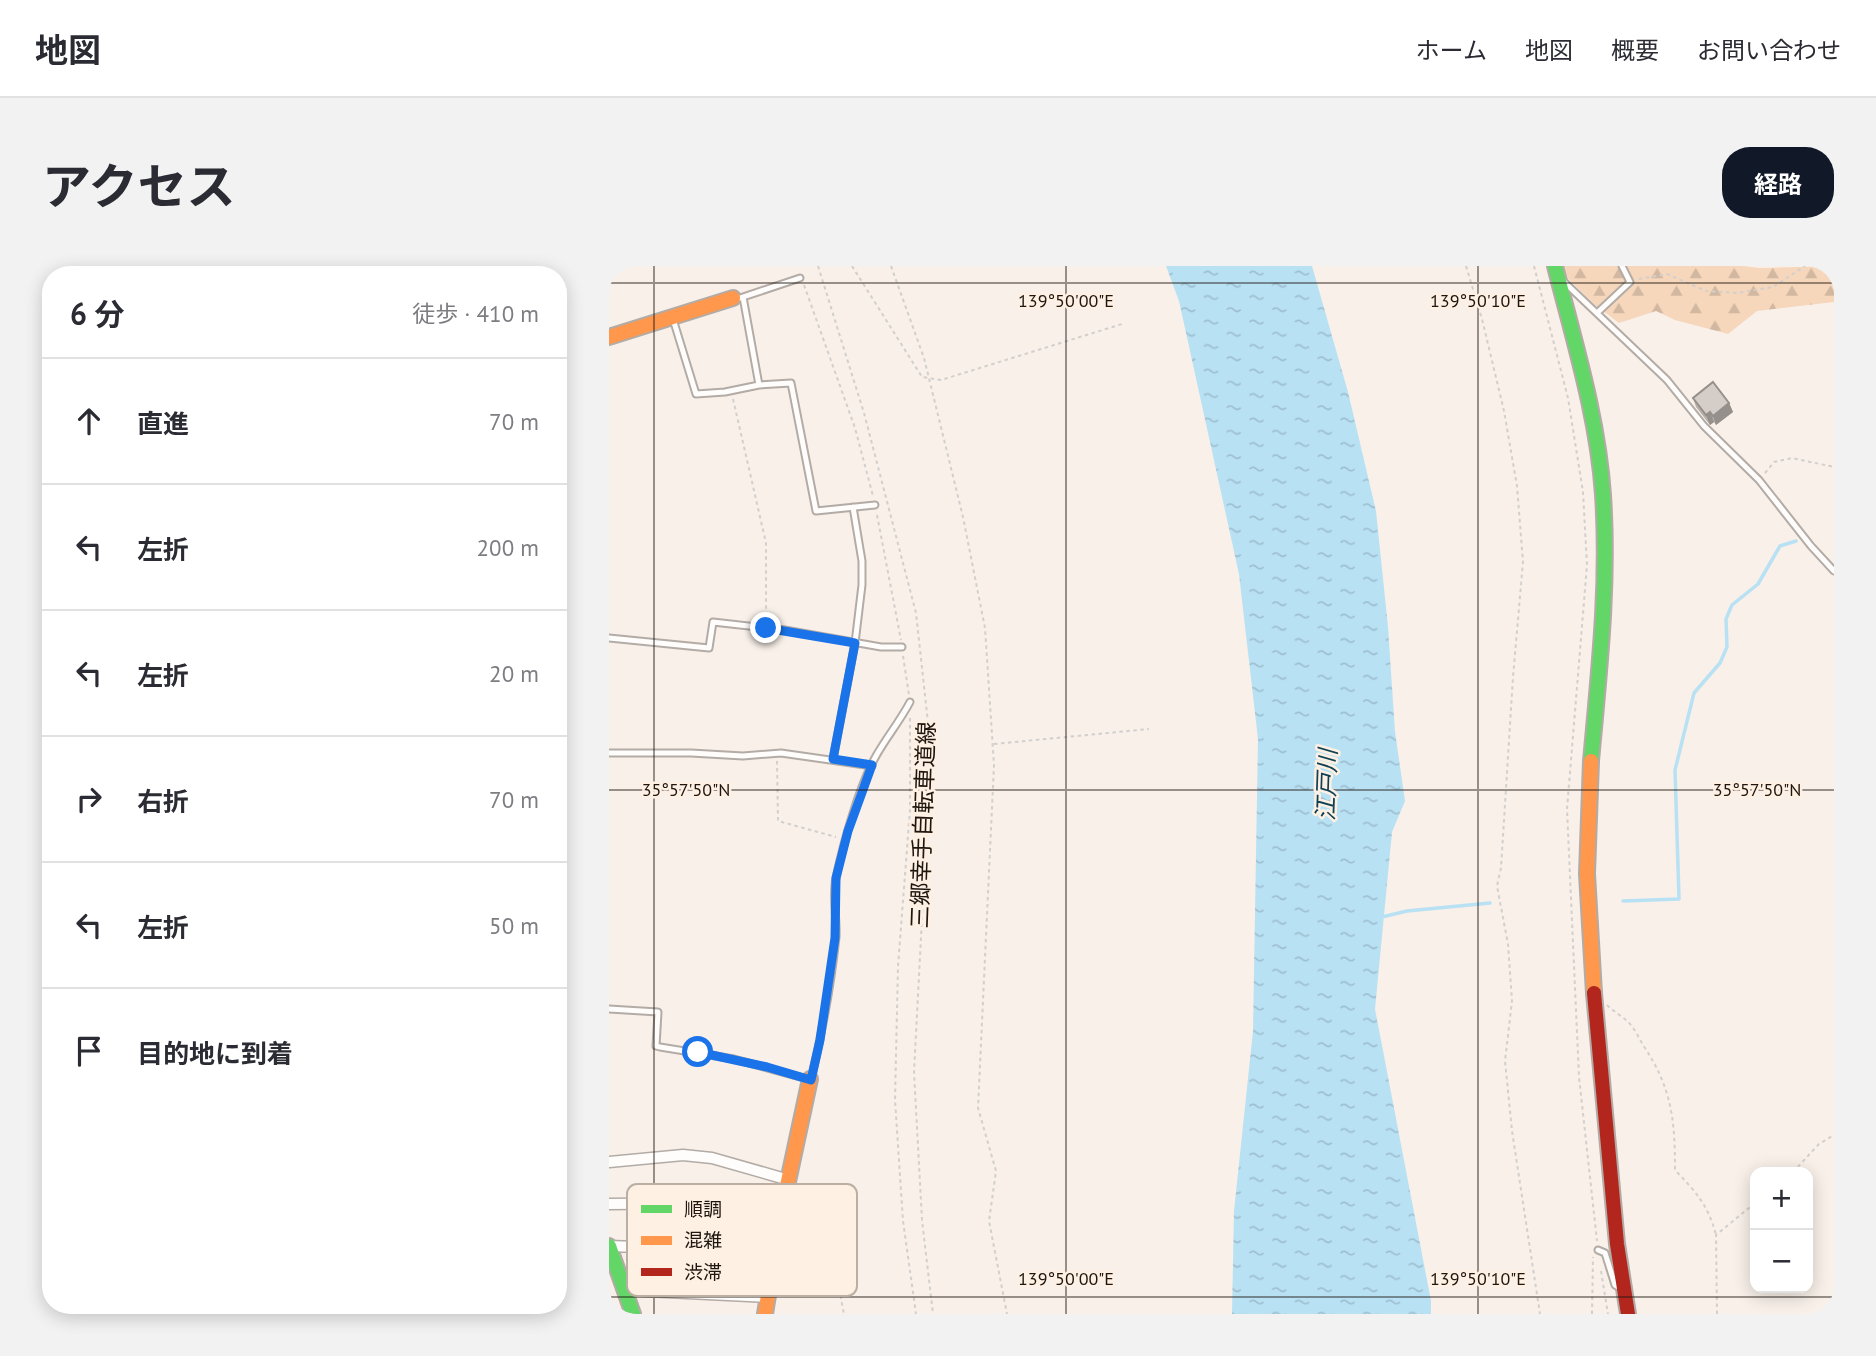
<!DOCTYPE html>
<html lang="ja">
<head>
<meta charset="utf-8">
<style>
	:root { --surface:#fff; --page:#f2f2f3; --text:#2b2b33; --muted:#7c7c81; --line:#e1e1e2; --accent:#111827 }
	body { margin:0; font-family:"PT Sans","Noto Sans JP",sans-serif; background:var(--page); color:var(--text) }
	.controls { position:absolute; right:21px; bottom:21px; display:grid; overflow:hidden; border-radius:14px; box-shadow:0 4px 18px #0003 }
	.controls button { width:63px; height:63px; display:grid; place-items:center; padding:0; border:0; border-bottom:2px solid var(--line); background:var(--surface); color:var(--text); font:35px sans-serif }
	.stop { position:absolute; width:21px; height:21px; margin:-16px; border:5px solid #1a73e8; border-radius:50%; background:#fff }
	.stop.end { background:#1a73e8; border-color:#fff; box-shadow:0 2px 7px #0008 }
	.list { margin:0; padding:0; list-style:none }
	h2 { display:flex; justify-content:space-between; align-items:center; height:91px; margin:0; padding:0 28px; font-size:30px }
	h2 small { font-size:23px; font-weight:400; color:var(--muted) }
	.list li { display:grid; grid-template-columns:46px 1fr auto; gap:21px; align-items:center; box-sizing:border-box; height:126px; padding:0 28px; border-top:2px solid var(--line) }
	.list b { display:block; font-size:26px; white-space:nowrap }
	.list em { font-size:23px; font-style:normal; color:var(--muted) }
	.icon { flex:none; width:38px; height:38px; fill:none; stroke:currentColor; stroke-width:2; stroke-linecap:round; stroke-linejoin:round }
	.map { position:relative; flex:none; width:1225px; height:1048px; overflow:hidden; border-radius:28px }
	header { display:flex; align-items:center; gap:42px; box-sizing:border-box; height:98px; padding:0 35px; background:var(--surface); border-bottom:2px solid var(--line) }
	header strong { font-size:33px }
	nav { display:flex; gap:38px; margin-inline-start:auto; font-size:24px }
	.intro { display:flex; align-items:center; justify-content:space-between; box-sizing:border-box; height:168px; padding:0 42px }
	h1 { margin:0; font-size:49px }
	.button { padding:18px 32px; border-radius:28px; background:var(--accent); color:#fff; font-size:24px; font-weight:700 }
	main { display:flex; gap:42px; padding:0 42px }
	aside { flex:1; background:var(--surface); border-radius:28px; box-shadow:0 4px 18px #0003 }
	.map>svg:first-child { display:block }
	.forest { fill:url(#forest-firs) }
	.water { fill:url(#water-ripples) }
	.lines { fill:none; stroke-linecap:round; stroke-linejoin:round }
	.stream { stroke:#b8e1f4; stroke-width:3.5 }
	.lane-casing { stroke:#b3aba5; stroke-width:9 }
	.street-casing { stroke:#b3aba5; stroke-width:13 }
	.fast-casing { stroke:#b3aba5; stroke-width:18 }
	.slow-casing { stroke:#b3aba5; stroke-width:18 }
	.jam-casing { stroke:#b3aba5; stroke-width:18 }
	.path { stroke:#d2cfcd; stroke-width:2; stroke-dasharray:3.5 3.5; stroke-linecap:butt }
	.lane { stroke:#fefdfc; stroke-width:5 }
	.street { stroke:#fefdfc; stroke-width:10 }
	.fast { stroke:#63d668; stroke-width:14 }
	.slow { stroke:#ff974d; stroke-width:14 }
	.jam { stroke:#b3261e; stroke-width:14 }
	.wall { fill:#b7b0ab }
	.shaded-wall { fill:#95908b }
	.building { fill:#d5cdc7; stroke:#95908b; stroke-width:2 }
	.route { stroke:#1a73e8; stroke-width:9 }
	.ticks { fill:none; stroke:#1e160f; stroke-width:2; stroke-opacity:0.45 }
	.labels { text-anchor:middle; stroke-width:5; stroke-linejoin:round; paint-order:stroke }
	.street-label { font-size:23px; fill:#1e160f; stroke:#fef0e3 }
	.water-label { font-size:24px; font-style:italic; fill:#0e4155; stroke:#fef0e3 }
	.key { fill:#fef0e3; stroke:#bbafa3; stroke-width:2 }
	.key-label { font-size:19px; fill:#1e160f }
	.ticks-label { font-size:18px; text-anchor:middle; fill:#1e160f; stroke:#fef0e3; stroke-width:5; stroke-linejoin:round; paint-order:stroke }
</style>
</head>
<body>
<header>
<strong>地図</strong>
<nav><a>ホーム</a><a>地図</a><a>概要</a><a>お問い合わせ</a></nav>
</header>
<div class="intro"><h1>アクセス</h1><a class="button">経路</a></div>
<main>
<aside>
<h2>6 分<small>徒歩 · 410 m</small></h2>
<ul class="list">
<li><svg class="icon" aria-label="ahead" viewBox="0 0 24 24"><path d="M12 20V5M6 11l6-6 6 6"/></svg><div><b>直進</b></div><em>70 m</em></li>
<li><svg class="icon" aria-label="left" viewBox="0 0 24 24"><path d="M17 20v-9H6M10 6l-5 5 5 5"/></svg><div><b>左折</b></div><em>200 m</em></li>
<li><svg class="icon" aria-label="left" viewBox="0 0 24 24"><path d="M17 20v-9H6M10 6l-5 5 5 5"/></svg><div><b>左折</b></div><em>20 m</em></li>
<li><svg class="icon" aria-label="right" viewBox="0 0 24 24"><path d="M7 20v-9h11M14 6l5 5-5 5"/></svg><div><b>右折</b></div><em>70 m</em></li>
<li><svg class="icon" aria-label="left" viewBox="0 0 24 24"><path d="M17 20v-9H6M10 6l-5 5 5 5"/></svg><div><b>左折</b></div><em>50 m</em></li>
<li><svg class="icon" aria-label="arrive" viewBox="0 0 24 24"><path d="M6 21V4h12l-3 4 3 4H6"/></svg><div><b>目的地に到着</b></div></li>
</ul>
</aside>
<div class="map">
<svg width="1225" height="1048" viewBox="0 0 1225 1048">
	<defs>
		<pattern id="forest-firs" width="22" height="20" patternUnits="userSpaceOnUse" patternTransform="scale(1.75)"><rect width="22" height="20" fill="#f6d7bc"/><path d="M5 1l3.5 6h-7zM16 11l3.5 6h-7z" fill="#d2b8a0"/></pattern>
		<pattern id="water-ripples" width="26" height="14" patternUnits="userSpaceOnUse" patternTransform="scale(1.75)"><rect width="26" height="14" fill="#b8e1f4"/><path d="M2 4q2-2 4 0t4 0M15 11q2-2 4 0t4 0" fill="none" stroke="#9ec0d0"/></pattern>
	</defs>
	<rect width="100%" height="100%" fill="#f8f0e9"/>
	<path class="forest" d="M951 0H1134L1151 2 1225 0V36L1148 45 1119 68 1066 54 1047 45 1010 57 986 39 952 6Z"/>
	<path class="water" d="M557 0H703L739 126 767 245 779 361 786 466 796 535 783 566 766 743 822 1035V1048H623L625 945 644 765 649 473 630 308 570 35Z"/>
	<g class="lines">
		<path class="stream" d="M1014 635 1070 633 1066 504 1085 427 1111 397 1118 381 1117 353 1123 339 1149 318 1171 280 1187 275
			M773 651 798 645 881 637"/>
		<defs>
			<path id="lane" d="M953 14 1058 114 1095 160 1150 214 1202 280 1225 305
				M134 31 150 119
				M131 32 191 12
				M988 47 1021 16 1013 0
				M64 53 87 128 116 126 150 119 182 117 207 245 266 239
				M0 372 100 382 104 356 176 364 272 381H293
				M0 487H82L134 490 172 487 263 500
				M224 493 246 377 253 319V295L244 241
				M0 743 49 746 47 780 51 781 125 793 202 814C213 767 222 719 227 671 228 651 223 632 227 612 234 578 250 520 267 490 277 472 291 455 301 436
				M989 984 996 987 1006 1019 1013 1023"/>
			<path id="street" d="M0 896 74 889 103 892 180 914
				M0 938 95 937 172 948
				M0 980 166 986
				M16 1024 159 1031"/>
			<path id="fast" d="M946 0C965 75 989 152 994 229 1000 319 990 406 982 495
				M0 980 24 1048"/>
			<path id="slow" d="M0 71 124 32
				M982 495 978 608 985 727
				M156 1048 172 948 201 813"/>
			<path id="jam" d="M985 727 1008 978 1019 1048"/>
		</defs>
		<use href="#lane" class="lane-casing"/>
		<use href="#street" class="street-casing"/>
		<use href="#fast" class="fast-casing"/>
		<use href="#slow" class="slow-casing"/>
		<use href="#jam" class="jam-casing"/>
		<path class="path" d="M209 0 255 147 307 347 320 466 318 556 305 806 313 954 324 1048
			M243 0 313 111 332 114 513 58
			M282 0 315 92 354 251 376 362 385 499 369 842 387 905 380 955 398 1048
			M857 0 873 53 895 145 908 220 914 296 904 411 892 602 888 620 899 678 903 735 896 795 903 865 931 1048
			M925 0 959 132 974 226 978 299 958 543 970 811 988 975
			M1030 13 1058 8 1097 25 1128 27 1164 21 1196 0
			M195 19 246 162 264 230
			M124 133 157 277V354
			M1156 207 1165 196 1183 192 1225 201
			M268 249 292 374
			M294 390 300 429
			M301 452V544L289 700 286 834 294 955 307 1048
			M385 478 540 463
			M168 495 169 555 227 571
			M998 739C1005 746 1013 750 1019 756 1025 761 1030 772 1034 779 1063 822 1066 854 1066 904 1087 926 1099 939 1107 969
			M1184 906 1210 878 1225 869
			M184 954 203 957C222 971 230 1024 235 1048
			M992 1005 999 1048
			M983 1048 984 991
			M1108 1048 1107 969 1146 937"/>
		<use href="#lane" class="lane"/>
		<use href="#street" class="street"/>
		<use href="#fast" class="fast"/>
		<use href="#slow" class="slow"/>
		<use href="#jam" class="jam"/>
	</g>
	<path class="wall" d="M1084 132 1120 137 1124 146 1107 159 1105 156 1101 159 1087 141Z"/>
	<path class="shaded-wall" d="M1120 137 1124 146 1107 159 1104 150Z
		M1101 146 1105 156 1101 159 1097 149Z"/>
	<path class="building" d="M1104 116 1120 137 1104 150 1101 146 1097 149 1084 132Z"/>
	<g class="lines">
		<path class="route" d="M89 786 158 801 202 814 211 774 226 672 227 612 239 565 263 499 224 493 246 377 157 362"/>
	</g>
	<path class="ticks" d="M45 0V1048M457 0V1048M869 0V1048M0 17H1225M0 524H1225M0 1031H1225"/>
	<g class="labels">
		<g class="street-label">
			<text transform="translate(314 559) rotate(-88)" y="8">三郷幸手自転車道線</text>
		</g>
		<g class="water-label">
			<text transform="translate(718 519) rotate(-88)" y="8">江戸川</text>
		</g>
	</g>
	<rect x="18" y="918" width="230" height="112" rx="10" class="key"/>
	<rect x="32" y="939" width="31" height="8" fill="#63d668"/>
	<rect x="32" y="970" width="31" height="9" fill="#ff974d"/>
	<rect x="32" y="1002" width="31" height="8" fill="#b3261e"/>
	<g class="key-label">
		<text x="75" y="950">順調</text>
		<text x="75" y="981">混雑</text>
		<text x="75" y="1013">渋滞</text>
	</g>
	<g class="ticks-label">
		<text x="457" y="41">139°50'00"E</text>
		<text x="869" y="41">139°50'10"E</text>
		<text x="77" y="530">35°57'50"N</text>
		<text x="1148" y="530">35°57'50"N</text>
		<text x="457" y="1019">139°50'00"E</text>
		<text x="869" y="1019">139°50'10"E</text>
	</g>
</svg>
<div class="controls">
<button>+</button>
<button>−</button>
</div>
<div class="stop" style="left:89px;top:786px"></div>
<div class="stop end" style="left:157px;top:362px"></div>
</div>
</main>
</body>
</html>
